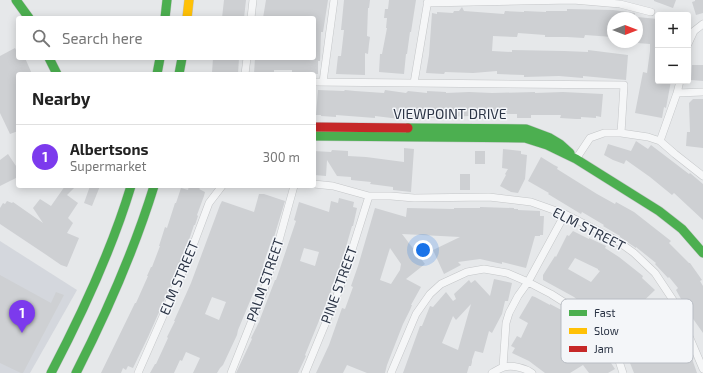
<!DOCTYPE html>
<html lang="en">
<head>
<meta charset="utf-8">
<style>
	:root { --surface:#fff; --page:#f2f2f2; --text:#222; --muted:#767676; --line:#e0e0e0; --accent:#7c3aed }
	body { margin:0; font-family:"Exo 2",sans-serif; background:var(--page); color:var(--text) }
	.controls { position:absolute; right:12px; top:12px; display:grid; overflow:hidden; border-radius:4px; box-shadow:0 2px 10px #0003 }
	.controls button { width:36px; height:36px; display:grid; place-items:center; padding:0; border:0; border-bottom:1px solid var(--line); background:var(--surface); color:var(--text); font:20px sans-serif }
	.compass { position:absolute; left:607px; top:12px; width:36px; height:36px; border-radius:50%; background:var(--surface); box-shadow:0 2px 10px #0003; rotate:90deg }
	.you { position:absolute; left:423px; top:250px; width:14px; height:14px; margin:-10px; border:3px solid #fff; border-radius:50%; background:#1a73e8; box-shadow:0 0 0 6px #1a73e833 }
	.badge { display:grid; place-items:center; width:26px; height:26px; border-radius:50%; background:var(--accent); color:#fff; font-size:13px; font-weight:700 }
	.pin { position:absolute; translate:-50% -33px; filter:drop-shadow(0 1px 2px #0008) }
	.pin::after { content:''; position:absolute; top:21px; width:14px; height:12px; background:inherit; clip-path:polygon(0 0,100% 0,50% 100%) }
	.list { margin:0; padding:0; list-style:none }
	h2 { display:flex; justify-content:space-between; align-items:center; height:52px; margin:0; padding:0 16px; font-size:17px }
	h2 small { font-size:13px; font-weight:400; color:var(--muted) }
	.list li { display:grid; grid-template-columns:26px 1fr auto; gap:12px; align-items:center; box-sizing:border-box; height:64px; padding:0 16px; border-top:1px solid var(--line) }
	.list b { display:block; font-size:15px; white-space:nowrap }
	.list p { margin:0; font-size:13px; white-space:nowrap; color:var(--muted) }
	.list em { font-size:13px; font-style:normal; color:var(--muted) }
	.icon { flex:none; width:22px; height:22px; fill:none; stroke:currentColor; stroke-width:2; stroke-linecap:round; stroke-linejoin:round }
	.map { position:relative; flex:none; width:703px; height:373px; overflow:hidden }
	.search { position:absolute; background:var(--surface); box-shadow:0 2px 10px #0003; left:16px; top:16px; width:300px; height:44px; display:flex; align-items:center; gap:10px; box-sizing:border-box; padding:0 14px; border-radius:4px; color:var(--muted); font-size:15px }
	.panel { position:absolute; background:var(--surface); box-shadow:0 2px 10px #0003; left:16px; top:72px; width:300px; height:116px; border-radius:4px }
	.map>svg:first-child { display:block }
	.built { fill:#d4d7dd }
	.building { fill:#ced0d3; fill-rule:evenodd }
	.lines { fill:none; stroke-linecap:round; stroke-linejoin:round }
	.street-casing { stroke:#c4c6c8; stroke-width:8 }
	.fast-casing { stroke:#c4c6c8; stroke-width:10 }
	.slow-casing { stroke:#c4c6c8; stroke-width:10 }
	.jam-casing { stroke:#c4c6c8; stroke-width:10 }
	.street { stroke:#f5f6f7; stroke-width:7 }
	.fast { stroke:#4caf50; stroke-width:9 }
	.slow { stroke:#ffc107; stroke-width:9 }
	.jam { stroke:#c62828; stroke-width:9 }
	.labels { text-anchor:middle; stroke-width:3; stroke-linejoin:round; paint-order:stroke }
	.street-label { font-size:14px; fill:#2b3445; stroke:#f4f6f9 }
	.key { fill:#f4f6f9; stroke:#b8bcc3; stroke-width:1 }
	.key-label { font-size:11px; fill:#2b3445 }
</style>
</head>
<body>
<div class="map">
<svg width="703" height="373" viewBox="0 0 703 373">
	<rect width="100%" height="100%" fill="#e6e8ea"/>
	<path class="built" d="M0 241 77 290 30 373H0Z"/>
	<path class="building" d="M224 0H246L244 18H222Z
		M266 0H328L323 32H321L320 61H318V74L292 73V70H274V74H254L255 58 292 59 293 58H314V18H263Z
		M344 0H370L369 8H368L367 36 370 37 369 44 368 54 365 53V75L336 74 338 56H341L344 30H341Z
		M389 0H416L411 32H410L407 54H406L404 74 379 72 380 54H382L387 28H386L387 18H384L385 9H388Z
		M654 0H676L673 8 654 1Z
		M695 0H703V13L696 15 692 2 695 1Z
		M462 7 464 11 504 14 505 11 524 12V11L546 12V11H567V9L613 10 635 13V18H613V37L585 35 584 38 567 37H545V35L518 33 517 37 493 36 492 51 512 52V50L564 51 588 52V50L628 55 626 80 583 76V78L559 76 524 77V75L497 74V71L473 73 445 72 444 74 426 73 429 55 432 13 437 14V12L453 13 454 11H459Z
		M637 17 658 19V81H671L666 108 664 107 662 118 635 113 643 72 647 73 650 51V44L637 43Z
		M15 48 18 54V58H25L32 74H18V131L10 134 0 113V56Z
		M213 58H239L238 74H224L212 73Z
		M692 65H703V81L691 80Z
		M318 90 344 91 345 90 355 91 384 93 385 90 406 93 408 91 427 93V91L446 92V93L469 92 492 93 535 92V93L563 92 603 94 601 117 596 116V118L581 117V119H576L560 118 561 115H531V118H517V114H487L470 115V116L444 117V119L423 117 422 119 400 116V119L375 116V118L336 115V117L321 116V115H316Z
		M693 99H703V148L686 146 687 132H690L689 103Z
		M636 141 648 149 651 145 689 174 690 173 703 184V220L674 193 672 195 650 177 626 160 624 164 613 160 604 155 608 144 631 151Z
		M404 148 414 149 411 192 393 190V187L370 184 371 182 351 180V177L337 176 327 160 326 176 314 175V151L331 152 332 150 348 151V156L366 157 404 162Z
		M503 149 521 151V154L527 155 525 179 518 193 511 192 500 186 506 175 505 174 508 169 502 168Z
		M475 151H485V164H475Z
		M8 154 18 169V177L0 186V160Z
		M541 157 554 165 558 167 557 169 597 194 615 204 616 202 634 212 671 241 669 243 689 263H690L702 280 700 281 703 286V333L689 313 676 290 678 288 669 277 668 278 655 264 656 263 636 247V248L620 237V236L603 226 604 225 582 212 581 214 548 194 549 193 528 181Z
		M460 174H470V190H460Z
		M65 186H76L67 195 78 203 68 218 73 223 67 233 79 238 67 267 61 265 45 254 0 224V208L3 203 5 204 7 201 12 203 13 202 43 223 33 208 40 199 51 206Z
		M90 186H100L92 206 84 203Z
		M189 186H202L199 189 205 192 204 196 197 215 198 216 195 225H194L183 258 148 337 133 368 128 366 126 370 123 368 121 373H101L135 303H136L148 276H147L151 267H152L160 246H159L165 227 167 228 175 203H176L181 188 188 190Z
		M259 194H264L285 201 274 237 273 236 263 265H264L259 282H258L238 330 237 335 223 365 220 368 217 373H193L200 358 186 352 182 361 180 360 174 373H150L155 364H156L168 338 167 337 175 321H174L191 283 220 205 222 201 254 212ZM212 297 226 302 219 320 205 314Z
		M339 198 354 202 353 207 357 208 353 226H352L346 247 334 284 305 355 306 356 298 373H236L252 339 251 338 260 320V319L275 280H276L296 221 294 220 299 202 329 212 331 201 338 203ZM304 248 319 252 315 266 300 261Z
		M480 207 514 208V209H518V210L540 211V216H544L543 235H540V236H535L526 268 502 262V264L480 259 458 262 461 265 444 274 433 250 460 237 402 234 425 264 406 279 421 287 411 305H412L410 310 403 324 387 365 385 373H367L347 365 343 373H316L329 345 342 308 345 309 353 287 351 286 358 266 375 208 406 217 407 208 454 209V208H480ZM390 248 401 264 400 270 391 284 380 280Z
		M573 231 589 239V238L606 246 605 248 619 257 643 276 642 278 655 290 629 315 633 321 661 301 676 322 683 334V335L682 336 690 353 697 373H634L628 358 627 359 618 341H617L607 326 593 310 592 312 574 297 543 280V275L555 256 556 257 567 235 569 236ZM575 258 598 269V270L600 271 591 282 568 269Z
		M0 275 51 303 56 292 64 295 23 373H21L0 363Z
		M494 279 512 283 508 301H505L502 314 492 333 489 331 483 353 475 351 472 360V362L471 366H469L467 373H403L420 326H422L430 306 433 307 446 292 453 301 456 299 454 294 469 280 471 283 475 280 490 296ZM471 304 458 350 442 343 453 316 456 320Z
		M532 296 535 297 550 305V304L567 313 585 328 566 356 593 336 604 351H603L615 369 608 373H589L583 365 570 373H545L529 361 512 353 515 348 511 346 517 336 521 338 528 323 519 318Z"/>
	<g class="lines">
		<defs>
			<path id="street" d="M427 3 573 0 620 4 651 12
				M251 18 253 0
				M688 44 694 31 703 24
				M245 74 247 58
				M314 82 624 85 621 133
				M323 82 334 0
				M414 83 428 0
				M677 93 703 92
				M660 141 677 93 680 81
				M576 159 590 138 604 133H621L648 137 660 141 675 154 703 176
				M314 184 333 186 369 196H391L414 198 489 197 531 202 565 214 616 240 634 253 655 273 675 303 703 369
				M503 367 506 323 509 313 518 296 528 282 565 214
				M138 373 188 259 209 203 222 186
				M231 373 264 290 278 244 294 186
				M305 373 340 288 369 196
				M391 373 416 314 430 294 441 284 467 272 484 269 507 273 528 282 551 294 570 306 593 324 615 349 623 373
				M492 373C496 371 500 368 504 367 513 365 525 368 532 373"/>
			<path id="fast" d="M16 0 29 18
				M165 18 167 0
				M49 58 57 74
				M157 74 160 58
				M179 74 182 58
				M408 128 526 129 550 138 560 144 570 153
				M314 136 525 138 547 145 576 159 659 211 682 229 703 253
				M51 373C83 312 111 252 131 186
				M76 373C107 312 134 251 154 186"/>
			<path id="slow" d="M187 18 189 0"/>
			<path id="jam" d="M314 127 408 128"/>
		</defs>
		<use href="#street" class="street-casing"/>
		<use href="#fast" class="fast-casing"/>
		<use href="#slow" class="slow-casing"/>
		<use href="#jam" class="jam-casing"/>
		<use href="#street" class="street"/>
		<use href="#fast" class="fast"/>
		<use href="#slow" class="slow"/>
		<use href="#jam" class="jam"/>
	</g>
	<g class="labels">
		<g class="street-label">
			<text x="450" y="119">VIEWPOINT DRIVE</text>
			<text transform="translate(589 229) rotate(27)" y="5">ELM STREET</text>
			<text transform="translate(179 278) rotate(-67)" y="5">ELM STREET</text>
			<text transform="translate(265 280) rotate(-71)" y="5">PALM STREET</text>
			<text transform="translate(339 285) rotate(-70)" y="5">PINE STREET</text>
		</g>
	</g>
	<rect x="561" y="299" width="132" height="64" rx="6" class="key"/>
	<rect x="569" y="310" width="18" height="6" fill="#4caf50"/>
	<rect x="569" y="328" width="18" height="6" fill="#ffc107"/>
	<rect x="569" y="346" width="18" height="6" fill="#c62828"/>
	<g class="key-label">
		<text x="594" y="317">Fast</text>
		<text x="594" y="335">Slow</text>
		<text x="594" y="353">Jam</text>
	</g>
</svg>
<div class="controls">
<button>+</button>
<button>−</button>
</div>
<svg class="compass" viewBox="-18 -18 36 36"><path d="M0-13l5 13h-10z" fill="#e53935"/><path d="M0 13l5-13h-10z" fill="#767676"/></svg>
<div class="you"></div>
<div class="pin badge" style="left:22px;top:333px">1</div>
<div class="search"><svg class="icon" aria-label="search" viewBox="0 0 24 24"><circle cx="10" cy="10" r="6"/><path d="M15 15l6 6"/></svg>Search here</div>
<section class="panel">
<h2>Nearby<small></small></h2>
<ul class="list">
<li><span class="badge">1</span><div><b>Albertsons</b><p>Supermarket</p></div><em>300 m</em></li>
</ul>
</section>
</div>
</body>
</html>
